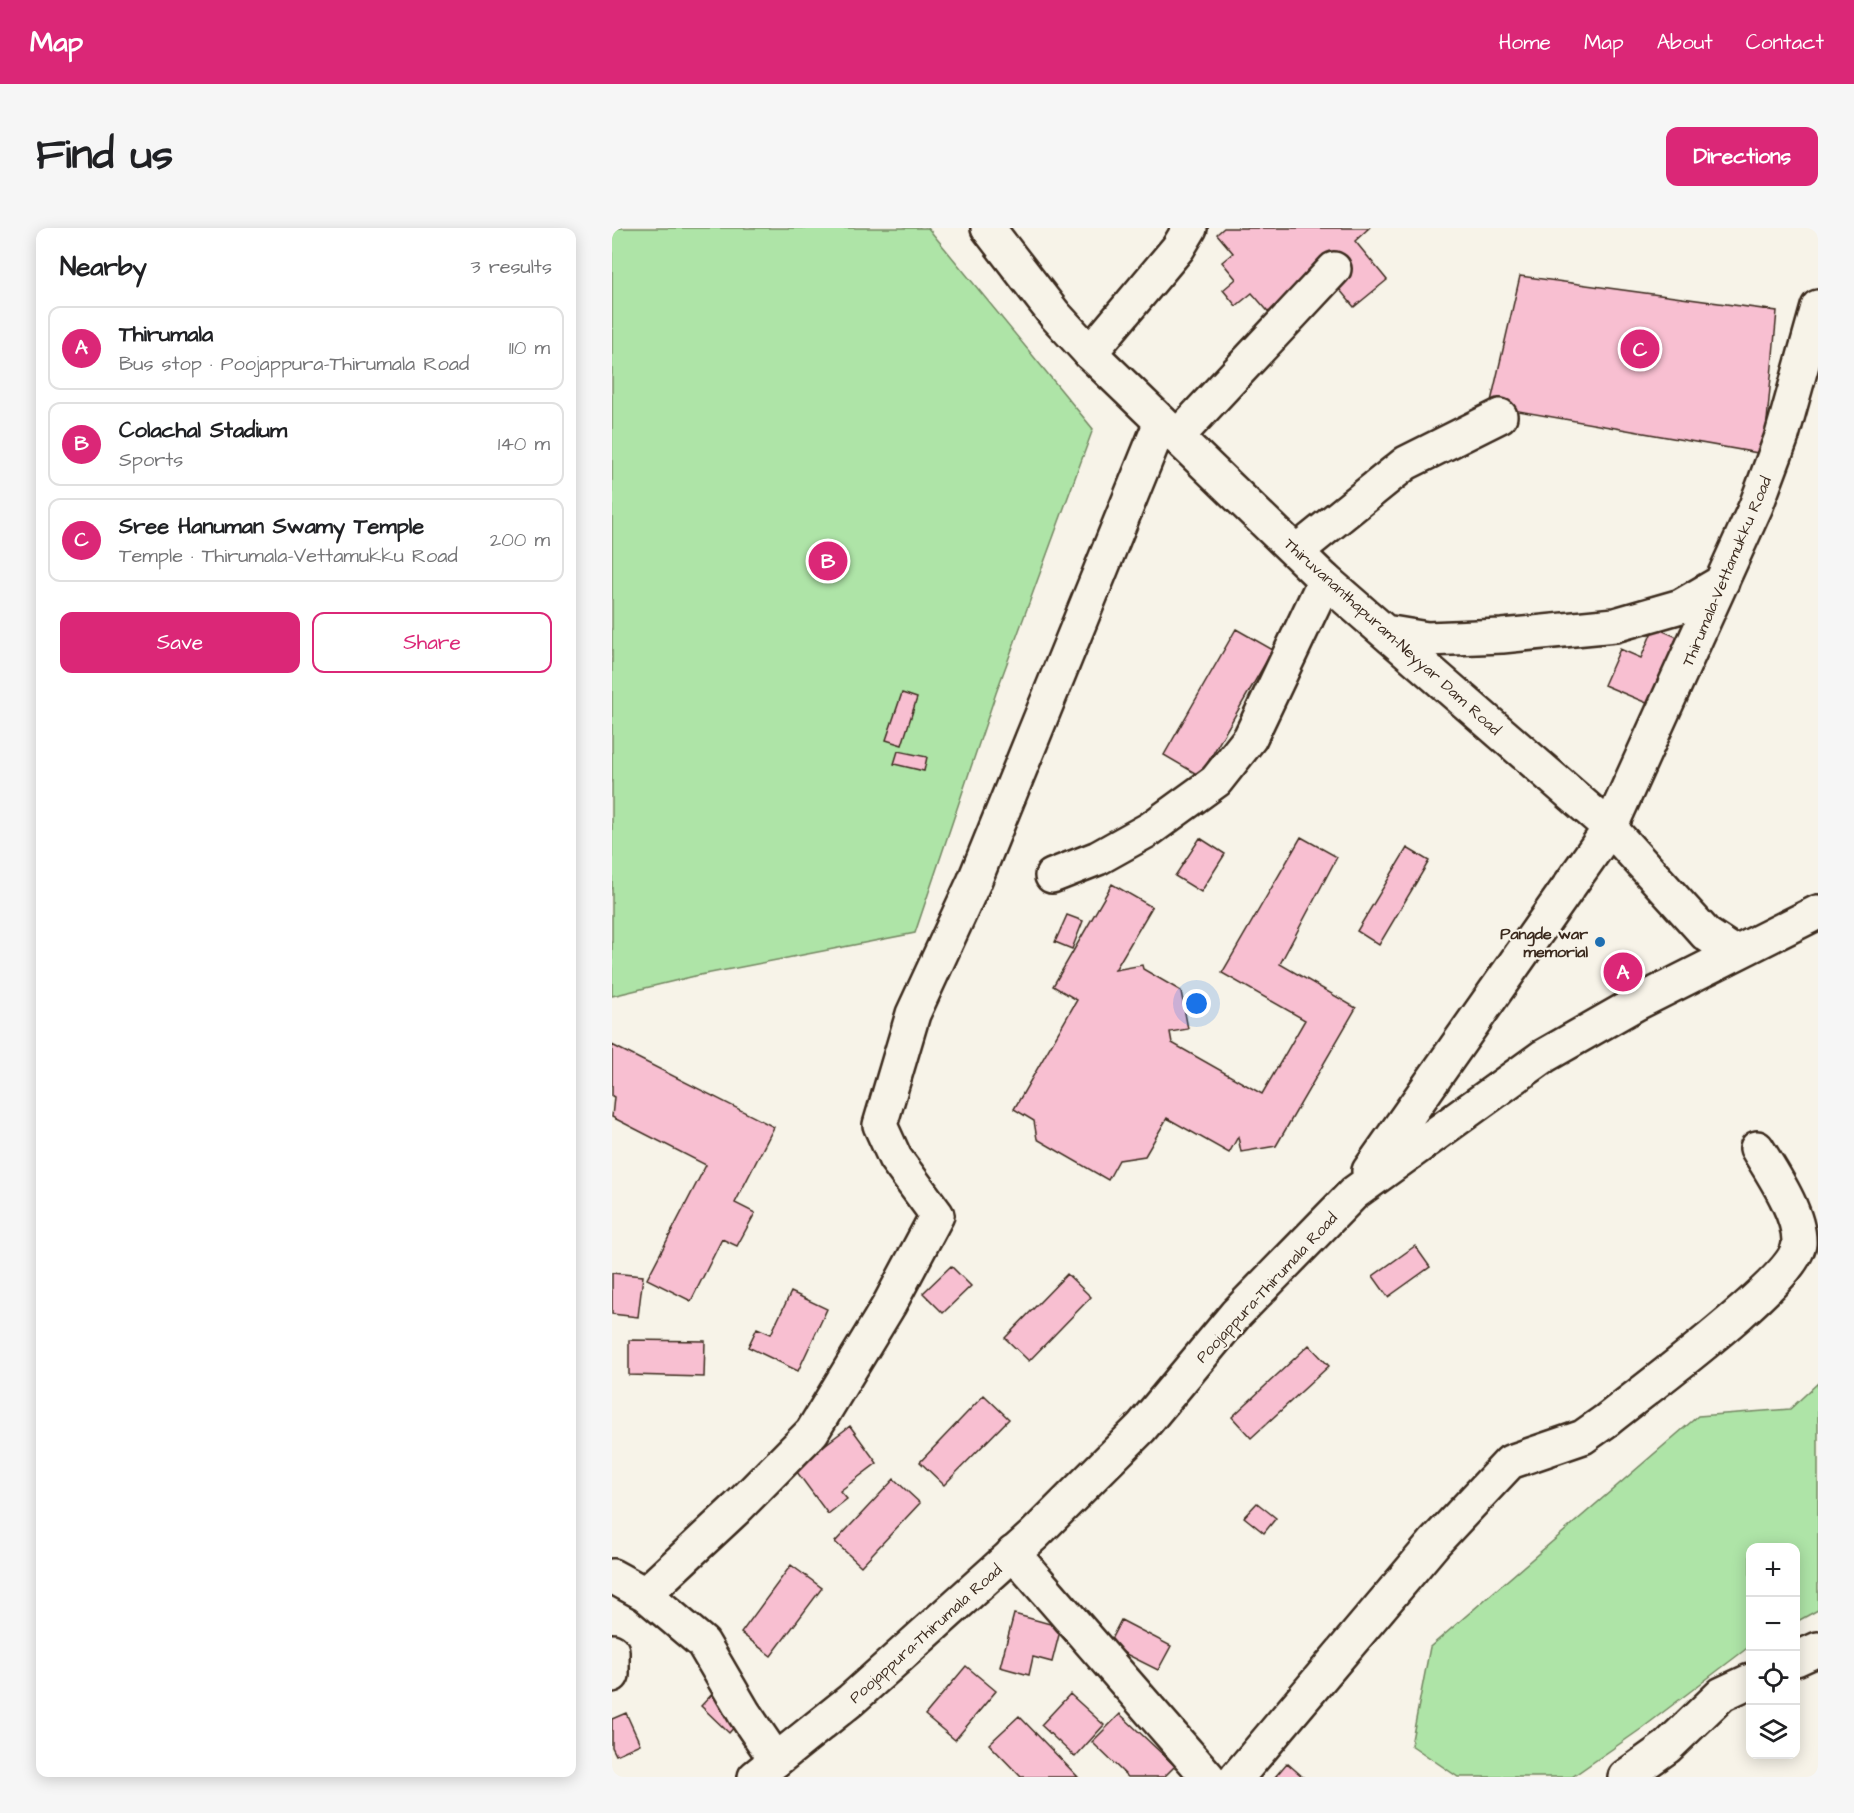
<!DOCTYPE html>
<html lang="en">
<head>
<meta charset="utf-8">
<style>
	:root { --surface:#fff; --page:#f6f6f6; --text:#202124; --muted:#757577; --line:#e0e0e0; --accent:#db2777 }
	body { margin:0; font-family:"Architects Daughter",sans-serif; background:var(--page); color:var(--text) }
	.controls { position:absolute; right:18px; bottom:18px; display:grid; overflow:hidden; border-radius:12px; box-shadow:0 3px 15px #0003 }
	.controls button { width:54px; height:54px; display:grid; place-items:center; padding:0; border:0; border-bottom:2px solid var(--line); background:var(--surface); color:var(--text); font:30px sans-serif }
	.you { position:absolute; left:585px; top:776px; width:21px; height:21px; margin:-15px; border:4px solid #fff; border-radius:50%; background:#1a73e8; box-shadow:0 0 0 9px #1a73e833 }
	.badge { display:grid; place-items:center; width:39px; height:39px; border-radius:50%; background:var(--accent); color:#fff; font-size:20px; font-weight:700 }
	.pin { position:absolute; translate:-50% -50%; border:3px solid #fff; box-shadow:0 2px 6px #0006 }
	.list { margin:0; padding:0; list-style:none }
	h2 { display:flex; justify-content:space-between; align-items:center; height:78px; margin:0; padding:0 24px; font-size:26px }
	h2 small { font-size:20px; font-weight:400; color:var(--muted) }
	.list li { display:grid; grid-template-columns:39px 1fr auto; gap:18px; align-items:center; box-sizing:border-box; height:84px; margin:0 12px 12px; padding:0 12px; border:2px solid var(--line); border-radius:12px }
	.list b { display:block; font-size:22px; white-space:nowrap }
	.list p { margin:0; font-size:20px; white-space:nowrap; color:var(--muted) }
	.list em { font-size:20px; font-style:normal; color:var(--muted) }
	.actions { display:flex; gap:12px; padding:18px 24px }
	.actions a { flex:1; padding:14px 0; border:2px solid var(--accent); border-radius:12px; text-align:center; font-size:21px; color:var(--accent) }
	.actions .main { background:var(--accent); color:#fff }
	.icon { flex:none; width:33px; height:33px; fill:none; stroke:currentColor; stroke-width:2; stroke-linecap:round; stroke-linejoin:round }
	.map { position:relative; flex:none; width:1206px; height:1549px; overflow:hidden; border-radius:12px }
	header { display:flex; align-items:center; gap:36px; box-sizing:border-box; height:84px; padding:0 30px; background:var(--accent); color:#fff }
	header strong { font-size:28px }
	nav { display:flex; gap:33px; margin-inline-start:auto; font-size:21px }
	.intro { display:flex; align-items:center; justify-content:space-between; box-sizing:border-box; height:144px; padding:0 36px }
	h1 { margin:0; font-size:42px }
	.button { padding:15px 27px; border-radius:12px; background:var(--accent); color:#fff; font-size:21px; font-weight:700 }
	main { display:flex; gap:36px; padding:0 36px }
	aside { flex:1; background:var(--surface); border-radius:12px; box-shadow:0 3px 15px #0003 }
	.map>svg:first-child { display:block }
	.green { fill:#aee4a7; stroke:#748762; stroke-width:1.5 }
	.building { fill:#f8bfd1; stroke:#3b2a1e; stroke-width:1.5 }
	.lines { fill:none; stroke-linecap:round; stroke-linejoin:round }
	.minor-casing { stroke:#3b2a1e; stroke-width:38 }
	.major-casing { stroke:#3b2a1e; stroke-width:38 }
	.minor { stroke:#f7f3e8; stroke-width:33 }
	.major { stroke:#f7f3e8; stroke-width:33 }
	.poi-dot { fill:#1f6fb2; stroke:#f7f3e8; stroke-width:2 }
	.labels { text-anchor:middle; stroke-width:4.5; stroke-linejoin:round; paint-order:stroke }
	.street-label { font-size:16px; fill:#3b2a1e; stroke:#f7f3e8 }
	.poi-label { font-size:16px; font-weight:bold; fill:#3b2a1e; stroke:#f7f3e8; text-anchor:end }
</style>
</head>
<body>
<header>
<strong>Map</strong>
<nav><a>Home</a><a>Map</a><a>About</a><a>Contact</a></nav>
</header>
<div class="intro"><h1>Find us</h1><a class="button">Directions</a></div>
<main>
<aside>
<h2>Nearby<small>3 results</small></h2>
<ul class="list">
<li><span class="badge">A</span><div><b>Thirumala</b><p>Bus stop · Poojappura-Thirumala Road</p></div><em>110 m</em></li>
<li><span class="badge">B</span><div><b>Colachal Stadium</b><p>Sports</p></div><em>140 m</em></li>
<li><span class="badge">C</span><div><b>Sree Hanuman Swamy Temple</b><p>Temple · Thirumala-Vettamukku Road</p></div><em>200 m</em></li>
</ul>
<div class="actions"><a class="main">Save</a><a>Share</a></div>
</aside>
<div class="map">
<svg width="1206" height="1549" viewBox="0 0 1206 1549">
	<rect width="100%" height="100%" fill="#f7f3e8"/>
	<filter id="ink" filterUnits="userSpaceOnUse"><feTurbulence type="fractalNoise" baseFrequency=".0167" numOctaves="2"/><feDisplacementMap in="SourceGraphic" scale="12" xChannelSelector="R" yChannelSelector="G"/><feConvolveMatrix kernelMatrix="1 2 1 2 8 2 1 2 1" color-interpolation-filters="sRGB"/></filter>
	<g filter="url(#ink)">
		<path class="green" d="M0 0H316L481 201 384 465 303 705 83 748 0 768Z
			M1206 1155V1382L1184 1394V1320H1138V1418L1029 1501 960 1549H846L799 1517 818 1419 1086 1188 1178 1181Z"/>
		<path class="building" d="M612 0H757L743 13 775 52 742 79 723 56 661 89 640 65 624 78 611 62 624 51 610 34 621 25 605 6Z
			M908 48 1165 83 1152 226 878 178Z
			M1042 399 1065 409 1037 476 992 457 1008 421 1029 430Z
			M624 401 661 422 588 548 552 527Z
			M290 465 305 470 290 517 274 512Z
			M286 523 315 529 312 543 282 536Z
			M689 609 725 629 668 736 744 780 664 918 629 924 626 909 617 925 555 890 533 928 507 932 496 952 425 911 422 893 402 881 465 772 441 758 500 656 540 679 503 742 530 737 531 741 569 763 576 801 558 804 560 815 650 866 693 792 610 745Z
			M588 610 613 626 589 664 563 648Z
			M795 620 817 633 767 717 745 703Z
			M455 687 471 693 460 721 443 714Z
			M0 817 162 899 123 975 143 985 125 1018 110 1011 79 1073 35 1051 94 937 0 889 2 869 0 868Z
			M803 1018 818 1039 776 1069 761 1048Z
			M339 1038 359 1058 331 1085 311 1065Z
			M0 1045 31 1048 26 1089 0 1086Z
			M455 1046 479 1069 417 1133 393 1110Z
			M179 1064 215 1081 186 1143 136 1119 145 1100 159 1106Z
			M17 1112 93 1113 92 1149 17 1147Z
			M697 1117 717 1138 639 1210 620 1189Z
			M372 1167 397 1191 332 1257 308 1234Z
			M238 1198 265 1235 228 1263 235 1271 216 1286 182 1240Z
			M282 1251 308 1275 249 1338 223 1314Z
			M645 1275 664 1290 652 1305 632 1289Z
			M179 1337 210 1360 159 1428 129 1405Z
			M402 1386 449 1399 440 1434 421 1429 417 1447 388 1439Z
			M509 1392 559 1418 546 1442 496 1417Z
			M354 1438 384 1463 343 1512 313 1487Z
			M103 1463 131 1489 117 1505 89 1478Z
			M458 1466 492 1497 463 1529 429 1497Z
			M14 1485 28 1516 4 1527 0 1519V1491Z
			M508 1486 563 1538 552 1549H516L480 1514Z
			M407 1488 466 1549H409L377 1516Z
			M675 1535 691 1549H663Z"/>
		<g class="lines">
			<defs>
				<path id="minor" d="M478 125 566 20 578 0
					M565 209 722 41
					M685 323 794 235 888 188
					M440 648 486 630 538 601 604 553 638 510 713 352
					M401 1325 596 1549
					M0 1348 33 1366 91 1415 132 1485 164 1532
					M33 1366 124 1281 200 1204 277 1077 325 987 283 930 268 897 301 786 362 654 549 194
					M0 1423V1447
					M1184 1431 1206 1421
					M625 1549 823 1314 898 1234 971 1209 995 1192C1029 1164 1185 1051 1187 1015 1188 985 1160 945 1145 920
					M1013 1549 1055 1519 1110 1466 1138 1453"/>
				<path id="major" d="M376 0 443 87 478 125 713 352 998 600 1094 706 1123 725
					M773 404 815 411 890 408 1003 397 1069 378 1110 354
					M757 943 998 600 1144 278 1169 211 1206 79
					M143 1549 239 1472 422 1307 529 1200 624 1086 742 965 932 828 1025 775 1206 684"/>
			</defs>
			<use href="#minor" class="minor-casing"/>
			<use href="#major" class="major-casing"/>
			<use href="#minor" class="minor"/>
			<use href="#major" class="major"/>
		</g>
	</g>
	<circle class="poi-dot" cx="988" cy="714" r="6"/>
	<g class="labels">
		<g class="street-label">
			<text transform="translate(1114 343) rotate(-67)" y="6">Thirumala-Vettamukku Road</text>
			<text transform="translate(781 408) rotate(42)" y="6">Thiruvananthapuram-Neyyar Dam Road</text>
			<text transform="translate(654 1059) rotate(-47)" y="6">Poojappura-Thirumala Road</text>
			<text transform="translate(313 1405) rotate(-42)" y="6">Poojappura-Thirumala Road</text>
		</g>
		<g class="poi-label">
			<text x="976" y="711">Pangde war<tspan x="976" dy="18">memorial</tspan></text>
		</g>
	</g>
</svg>
<div class="controls">
<button>+</button>
<button>−</button>
<button><svg class="icon" aria-label="locate" viewBox="0 0 24 24"><circle cx="12" cy="12" r="6"/><path d="M12 2v4M12 18v4M2 12h4M18 12h4"/></svg></button>
<button><svg class="icon" aria-label="layers" viewBox="0 0 24 24"><path d="M12 4l9 5-9 5-9-5zM3 14l9 5 9-5"/></svg></button>
</div>
<div class="you"></div>
<div class="pin badge" style="left:1011px;top:744px">A</div>
<div class="pin badge" style="left:216px;top:333px">B</div>
<div class="pin badge" style="left:1028px;top:121px">C</div>
</div>
</main>
</body>
</html>
